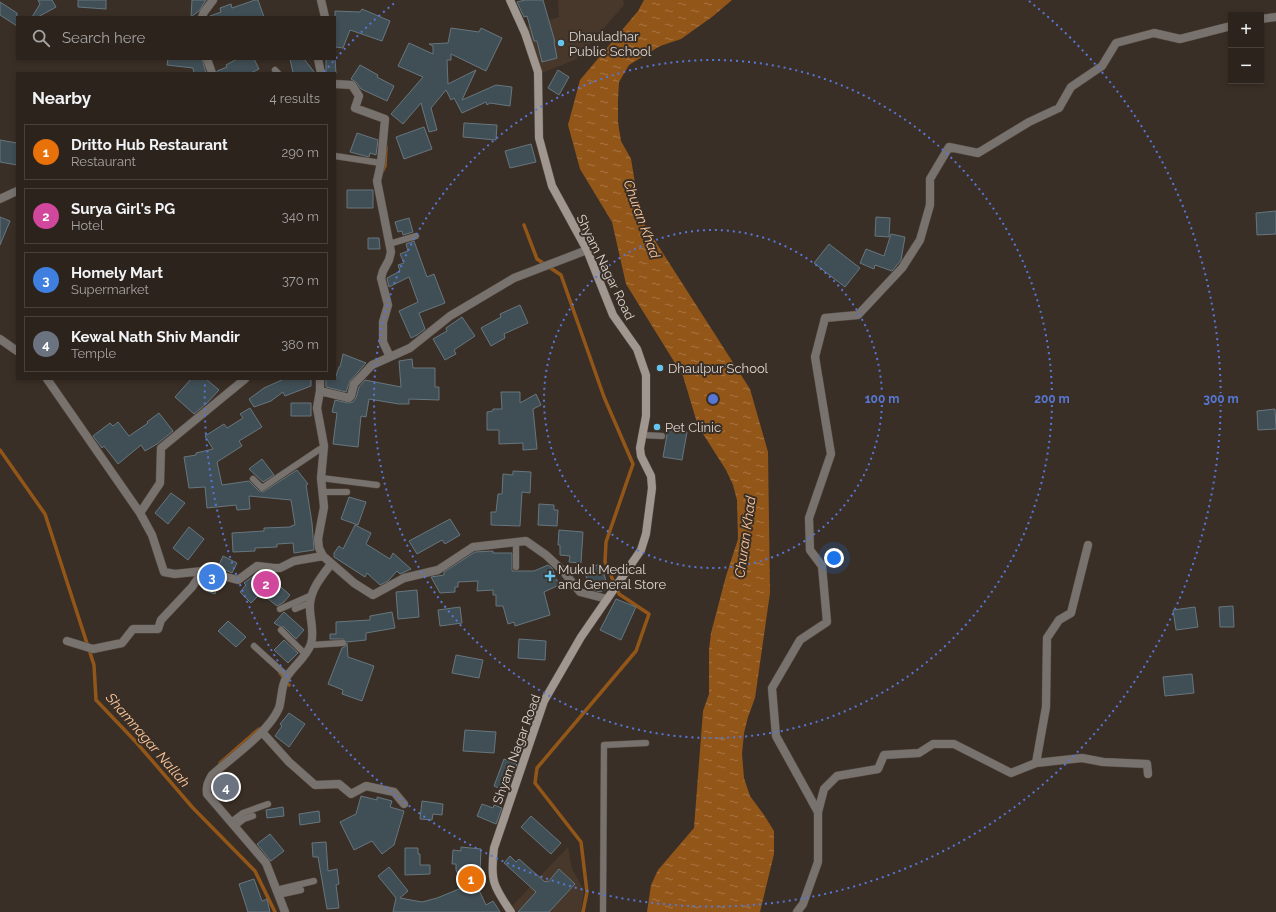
<!DOCTYPE html>
<html lang="en">
<head>
<meta charset="utf-8">
<style>
	:root { --surface:#2c231c; --page:#382f29; --text:#f1f3f6; --muted:#a6a4a3; --line:#48403b; --accent:#b45309 }
	body { margin:0; font-family:Raleway,sans-serif; background:var(--page); color:var(--text) }
	.controls { position:absolute; right:12px; top:12px; display:grid; overflow:hidden; border-radius:0px; box-shadow:0 2px 6px #0003 }
	.controls button { width:36px; height:36px; display:grid; place-items:center; padding:0; border:0; border-bottom:1px solid var(--line); background:var(--surface); color:var(--text); font:20px sans-serif }
	.you { position:absolute; left:834px; top:558px; width:14px; height:14px; margin:-10px; border:3px solid #fff; border-radius:50%; background:#1a73e8; box-shadow:0 0 0 6px #1a73e833 }
	.badge { display:grid; place-items:center; width:26px; height:26px; border-radius:50%; background:var(--accent); color:#fff; font-size:13px; font-weight:700 }
	.pin { position:absolute; translate:-50% -50%; border:2px solid #fff; box-shadow:0 1px 4px #0006 }
	.list { margin:0; padding:0; list-style:none }
	h2 { display:flex; justify-content:space-between; align-items:center; height:52px; margin:0; padding:0 16px; font-size:17px }
	h2 small { font-size:13px; font-weight:400; color:var(--muted) }
	.list li { display:grid; grid-template-columns:26px 1fr auto; gap:12px; align-items:center; box-sizing:border-box; height:56px; margin:0 8px 8px; padding:0 8px; border:1px solid var(--line); border-radius:0px }
	.list b { display:block; font-size:15px; white-space:nowrap }
	.list p { margin:0; font-size:13px; white-space:nowrap; color:var(--muted) }
	.list em { font-size:13px; font-style:normal; color:var(--muted) }
	.icon { flex:none; width:22px; height:22px; fill:none; stroke:currentColor; stroke-width:2; stroke-linecap:round; stroke-linejoin:round }
	.map { position:relative; flex:none; width:1276px; height:912px; overflow:hidden }
	.search { position:absolute; background:var(--surface); box-shadow:0 2px 6px #0003; left:16px; top:16px; width:320px; height:44px; display:flex; align-items:center; gap:10px; box-sizing:border-box; padding:0 14px; border-radius:0px; color:var(--muted); font-size:15px }
	.panel { position:absolute; background:var(--surface); box-shadow:0 2px 6px #0003; left:16px; top:72px; width:320px; height:308px; border-radius:0px }
	.map>svg:first-child { display:block }
	.built { fill:#48382b }
	.water { fill:url(#water-ripples) }
	.lines { fill:none; stroke-linecap:round; stroke-linejoin:round }
	.stream { stroke:#935619; stroke-width:3.5 }
	.building { fill:#404e55; stroke:#67767e }
	.lane-casing { stroke:#574d45; stroke-width:7 }
	.street-casing { stroke:#574d45; stroke-width:9 }
	.secondary-casing { stroke:#574d45; stroke-width:9 }
	.lane { stroke:#78726e; stroke-width:6 }
	.street { stroke:#78726e; stroke-width:8 }
	.secondary { stroke:#a09790; stroke-width:8 }
	.ring { fill:none; stroke:#5777d6; stroke-width:2; stroke-dasharray:2 4 }
	.poi-dot { fill:#65c5ee; stroke:#3a2f26; stroke-width:1.5 }
	.labels { text-anchor:middle; stroke-width:4; stroke-linejoin:round; paint-order:stroke }
	.poi-label { font-size:13px; fill:#ddd6d1; stroke:#3a2f26; text-anchor:start }
	.street-label { font-size:13px; fill:#ddd6d1; stroke:#3a2f26 }
	.water-label { font-size:14px; font-style:italic; fill:#fbc69b; stroke:#3a2f26 }
	.centre { fill:#5777d6; stroke:#3a2f26; stroke-width:2 }
	.ring-label { font-size:12px; text-anchor:middle; font-weight:bold; fill:#5777d6; stroke:#3a2f26; stroke-width:4; stroke-linejoin:round; paint-order:stroke }
</style>
</head>
<body>
<div class="map">
<svg width="1276" height="912" viewBox="0 0 1276 912">
	<defs>
		<pattern id="water-ripples" width="26" height="14" patternUnits="userSpaceOnUse"><rect width="26" height="14" fill="#935619"/><path d="M2 4q2-2 4 0t4 0M15 11q2-2 4 0t4 0" fill="none" stroke="#a77544"/></pattern>
	</defs>
	<rect width="100%" height="100%" fill="#3a2f26"/>
	<path class="built" d="M558 0H623L624 5 577 59 542 73 526 27 559 17Z
		M568 847 572 869 584 890 581 912H517L512 906Z"/>
	<path class="water" d="M644 0H732L712 17 681 39 660 46 629 65 619 82 618 100V122L621 141 631 159 641 219 750 389 768 452 770 593 755 698 748 717 744 733 742 754 744 778 750 796 764 815 774 831V854L760 912H647L651 885 658 870 694 828 703 711 709 694V650L711 633 726 576 738 539 737 500 733 485 726 470 698 426 683 376 626 284 612 222 580 169 568 125 580 80 638 11Z"/>
	<g class="lines">
		<path class="stream" d="M382 172 385 166 386 147
			M524 225 537 259 561 275 604 397 633 464 606 542 605 562 619 594 649 614 636 651 537 768 535 783 581 842 587 892 583 912
			M0 450 45 514 94 665 96 700 136 742 193 808 255 871 275 912
			M280 673 289 685
			M220 763 259 729"/>
	</g>
	<path class="building" d="M38 0H52L56 7 38 17H32L40 4Z
		M78 0H106V9L78 7Z
		M192 0H206L199 11 191 17Z
		M255 0H258L264 17H211L210 16 221 12 220 8 231 4 232 8Z
		M525 0H543L555 42H554L557 58 542 62 537 41H534L527 16 524 17 517 2Z
		M0 2 17 13V26L0 15Z
		M362 9 390 21 382 41 350 30 343 48 335 47V11L360 12Z
		M451 28 479 32 481 28 502 38 486 71 451 54V60H447L448 84 476 70 462 100 496 85 512 87 510 106 490 103 487 105 486 102 462 113 454 98 451 100 446 90 431 108 437 130 429 132 421 103 403 124 391 114 423 77 398 66 409 43 433 54V46L429 44 448 43Z
		M168 59H202L206 73H194L193 68 167 65Z
		M237 59H254L259 69 251 73H217V71L227 67 226 65Z
		M290 59H304L315 73H293Z
		M326 59H335L336 73H326Z
		M360 65 378 75 377 77 394 86 387 101 361 89 356 82 351 79Z
		M558 70 569 77 559 95 548 88Z
		M464 123 497 125 496 140 463 137Z
		M424 127 432 149 404 159 396 137Z
		M357 133 378 140 376 155 370 153 369 157 350 152Z
		M0 140 17 143V165L0 162Z
		M531 144 536 162 510 168 505 151Z
		M347 190H373V208H347Z
		M1276 211V234L1257 235 1256 213Z
		M0 217 10 221 0 245Z
		M876 217 890 218 889 237 875 236Z
		M409 218 413 232 403 235 402 231 398 232 395 222Z
		M891 234 905 237 901 260 892 271 875 265 874 269 860 263 866 249 884 256Z
		M368 238H379L380 249H368Z
		M414 241 427 277 434 274 445 303 419 313 425 329 417 335 411 338 399 311 418 302 409 277 389 287 387 278 400 271 398 265 404 263 400 254 408 251 406 244Z
		M829 244 860 268 845 287 814 263Z
		M520 305 528 323 504 334 505 338 491 346 481 328 501 317 500 314Z
		M462 317 475 336 454 350 456 354 445 360 433 339 447 331 446 328Z
		M343 354 366 363 350 381 346 392 326 387V379H335L339 367H340Z
		M412 359 413 368H435V387H439V400L409 399V404H399L369 399 366 417 361 416 358 447 333 444 337 413 332 412 335 400 348 403 353 402 356 398 359 387 365 380 401 387 399 361Z
		M191 379H206L219 390 207 403 194 414 175 397Z
		M284 379H311V386L285 396 283 392 271 401 254 407 249 399 264 388Z
		M501 392H520V403L536 394 541 405 533 409 537 449 523 450V443L499 444V430H487V412L493 411V409H502Z
		M291 403H311V416H291Z
		M250 408 262 427 239 441 242 446 217 462 222 485 249 481 259 491 263 492 297 470 308 484 306 485 312 523 314 550 294 553 293 543 277 544V547L255 548V551L233 552 232 533 264 531V528L291 527V526L295 525 291 500 249 496 250 509 237 510 236 505 207 508 205 487 189 488 184 457 196 455V453L213 449 205 436 224 424 227 428 243 418 240 414Z
		M1275 409 1276 429 1258 430 1257 411Z
		M159 413 173 431 157 444 145 451 141 445 118 464 104 446 102 448 93 436 110 423 113 426 118 422 129 436 148 423 147 422Z
		M668 429 687 432 682 460 663 457Z
		M262 459 274 475 263 482 249 469Z
		M513 471 531 472 530 493 522 492 520 526 491 525V512H496L498 494H502L503 474 513 475Z
		M171 493 185 503 168 524 155 513Z
		M349 497 366 502 358 525 341 519Z
		M539 504 554 505V510H558L557 526 538 525Z
		M450 519 460 535 445 544 442 540 417 554 409 541Z
		M355 525 371 533 366 544 390 559 393 553 411 569 400 574 397 571 388 581 380 585 367 573 365 577 334 557V553L339 546 343 549Z
		M189 527 204 539 188 560 173 548Z
		M559 530 583 532 581 563 569 562 570 556 560 555V545H558Z
		M493 551V553H512V571H534L548 565 552 568 559 585 544 592 550 615 515 626 514 622 508 624 503 606H496V595H493V590L477 591 478 581 458 582V587H455V592L440 593 431 577 444 575V572L475 552Z
		M223 556 237 563 232 573 218 567Z
		M601 564 608 588 600 592 590 589 584 569Z
		M259 572 268 573 274 579V581L290 595 284 602 277 606 261 593 251 603 240 592 246 585 244 583Z
		M205 577 219 581 215 594 204 590V580Z
		M417 590 419 617 398 619 396 592Z
		M616 599 636 607 621 640 600 630Z
		M1233 606 1234 627H1220L1219 607Z
		M460 607 462 623 440 626 438 610Z
		M1195 607 1198 627 1176 630 1173 610Z
		M284 612 304 630 296 639 284 627 279 626 274 623Z
		M392 612 395 628 366 633V640L347 642 343 639H330V634H336V622L370 620V616Z
		M228 621 246 637 236 647 218 631Z
		M519 639 546 641 545 660 518 658Z
		M284 640 298 653 288 663 274 650Z
		M347 643 348 657 374 666 362 701 342 694 343 690 328 684 342 648 346 646Z
		M456 655 483 660 479 678 452 673Z
		M1192 674 1194 693 1165 696 1163 677Z
		M289 713 305 724 289 747 275 736 282 726 280 724Z
		M465 730 496 732 494 753 463 751Z
		M504 759 517 764 507 791 494 786Z
		M361 796 377 800V797L392 801 390 807 404 811 394 845 382 854 372 841 354 850 340 822 356 814Z
		M422 801 443 804 442 815 433 814 432 820 420 819Z
		M482 804 493 808 494 805 502 808 496 824 477 816Z
		M283 807 284 816 267 818 266 810Z
		M319 811 320 822 300 825 299 814Z
		M531 816 561 843 551 854 521 827Z
		M270 834 284 851 271 861 257 844Z
		M326 842 328 871 337 869 339 884 336 885 339 908 327 909 318 857H313L312 843Z
		M461 847 481 849 480 872 470 871 486 905 493 901 500 912H393L396 898 378 876 389 867 408 891 400 898 422 902 437 898 464 887 456 870V864H452L453 850 461 851Z
		M405 848H418V854H420V865H430V874L405 875Z
		M510 856 516 862 519 859 545 882 546 881 548 882 559 869 575 884 549 912H518L536 892 504 863Z
		M254 879 262 901 267 899 270 912H248L239 884Z"/>
	<g class="lines">
		<defs>
			<path id="lane" d="M275 70 278 73
				M335 156 381 163
				M389 244 416 236
				M642 435 662 436
				M321 478 377 485
				M253 479 262 488 320 449H324
				M323 492H347
				M516 567V543
				M280 609 312 595
				M295 609 310 603
				M281 630 305 654
				M311 645 343 643
				M254 646 287 676
				M231 822 243 813 268 804
				M235 826 244 819 253 816
				M276 890 314 881
				M278 895 301 890
				M603 912 604 745 646 743"/>
			<path id="street" d="M321 0 325 17
				M202 17 204 12 213 0
				M1261 19 1276 17
				M207 59 212 73
				M318 59 321 73
				M335 84 352 85 359 96 355 108 385 119 381 163 377 181 391 252 389 260 383 271 381 278 388 305 383 322V342L390 357
				M0 199 17 191
				M0 339 17 351
				M47 379 140 513 152 535 164 572 175 574 203 571 238 580 257 566 274 568H280L294 561 323 556 319 548 318 539 324 507 321 478 324 446 317 408 320 391V379
				M320 391 349 398 351 396 354 384 372 365 410 348 450 316 514 278 587 250
				M140 513 160 483 161 448 245 379
				M323 556 354 583 373 595 404 578 438 570 473 547 526 541 546 555 562 570 580 592 607 599
				M67 641 93 649 122 643 133 629H158L161 620 192 587 203 571
				M262 732 289 762 315 785 339 784 351 794 366 786 394 792 404 804
				M1036 763 1046 707 1047 638 1059 620 1071 613 1088 545
				M818 812 776 736 772 688 800 640 827 622 822 566 810 550 809 518 831 454 815 357 825 318 858 315 902 268 920 240 930 205V179L949 147 978 153 1029 122 1059 108 1071 87 1102 66 1116 43 1154 33 1180 39 1231 26
				M285 912 266 863 207 794C206 786 208 782 212 775 232 757 269 732 279 708 282 698 281 687 286 678 293 666 306 658 311 644 315 630 309 618 310 604 311 589 322 576 331 564
				M797 912 803 904 818 862V812L824 789 837 776 878 769 884 755 919 753 933 744H954L1011 773 1036 763 1082 758 1103 762 1147 764 1148 774"/>
			<path id="secondary" d="M510 0 525 33 538 72 539 138 552 186 587 250 613 315 637 349 646 375V416L640 448 641 456 651 476 652 488 646 534 641 550 581 637 544 701 494 848C490 880 493 886 511 912"/>
		</defs>
		<use href="#lane" class="lane-casing"/>
		<use href="#street" class="street-casing"/>
		<use href="#secondary" class="secondary-casing"/>
		<use href="#lane" class="lane"/>
		<use href="#street" class="street"/>
		<use href="#secondary" class="secondary"/>
	</g>
	<g class="ring">
		<circle cx="713" cy="399" r="169"/>
		<circle cx="713" cy="399" r="339"/>
		<path d="M324 72A508 508 0 0 1 397 1M1029 1A508 508 0 1 1 205 381"/>
	</g>
	<g class="poi-dot">
		<circle cx="561" cy="43" r="4"/>
		<circle cx="660" cy="368" r="4"/>
		<circle cx="657" cy="427" r="4"/>
		<path d="M548 570h4v4h4v4h-4v4h-4v-4h-4v-4h4z"/>
	</g>
	<g class="labels">
		<g class="poi-label">
			<text x="569" y="41">Dhauladhar<tspan x="569" dy="15">Public School</tspan></text>
			<text x="668" y="373">Dhaulpur School</text>
			<text x="665" y="432">Pet Clinic</text>
			<text x="558" y="574">Mukul Medical<tspan x="558" dy="15">and General Store</tspan></text>
		</g>
		<g class="street-label">
			<text transform="translate(606 267) rotate(64)" y="5">Shyam Nagar Road</text>
			<text transform="translate(516 749) rotate(-70)" y="5">Shyam Nagar Road</text>
		</g>
		<g class="water-label">
			<text transform="translate(642 219) rotate(70)" y="5">Churan Khad</text>
			<text transform="translate(745 537) rotate(-82)" y="5">Churan Khad</text>
			<text transform="translate(148 740) rotate(49)" y="5">Shamnagar Nallah</text>
		</g>
	</g>
	<circle cx="713" cy="399" r="6" class="centre"/>
	<g class="ring-label">
		<text x="882" y="403">100 m</text>
		<text x="1052" y="403">200 m</text>
		<text x="1221" y="403">300 m</text>
	</g>
</svg>
<div class="controls">
<button>+</button>
<button>−</button>
</div>
<div class="you"></div>
<div class="pin badge" style="left:471px;top:879px;background:#e8710a">1</div>
<div class="pin badge" style="left:266px;top:584px;background:#d1479c">2</div>
<div class="pin badge" style="left:212px;top:577px;background:#3f7fe0">3</div>
<div class="pin badge" style="left:226px;top:787px;background:#6b7280">4</div>
<div class="search"><svg class="icon" aria-label="search" viewBox="0 0 24 24"><circle cx="10" cy="10" r="6"/><path d="M15 15l6 6"/></svg>Search here</div>
<section class="panel">
<h2>Nearby<small>4 results</small></h2>
<ul class="list">
<li><span class="badge" style="background:#e8710a">1</span><div><b>Dritto Hub Restaurant</b><p>Restaurant</p></div><em>290 m</em></li>
<li><span class="badge" style="background:#d1479c">2</span><div><b>Surya Girl's PG</b><p>Hotel</p></div><em>340 m</em></li>
<li><span class="badge" style="background:#3f7fe0">3</span><div><b>Homely Mart</b><p>Supermarket</p></div><em>370 m</em></li>
<li><span class="badge" style="background:#6b7280">4</span><div><b>Kewal Nath Shiv Mandir</b><p>Temple</p></div><em>380 m</em></li>
</ul>
</section>
</div>
</body>
</html>
